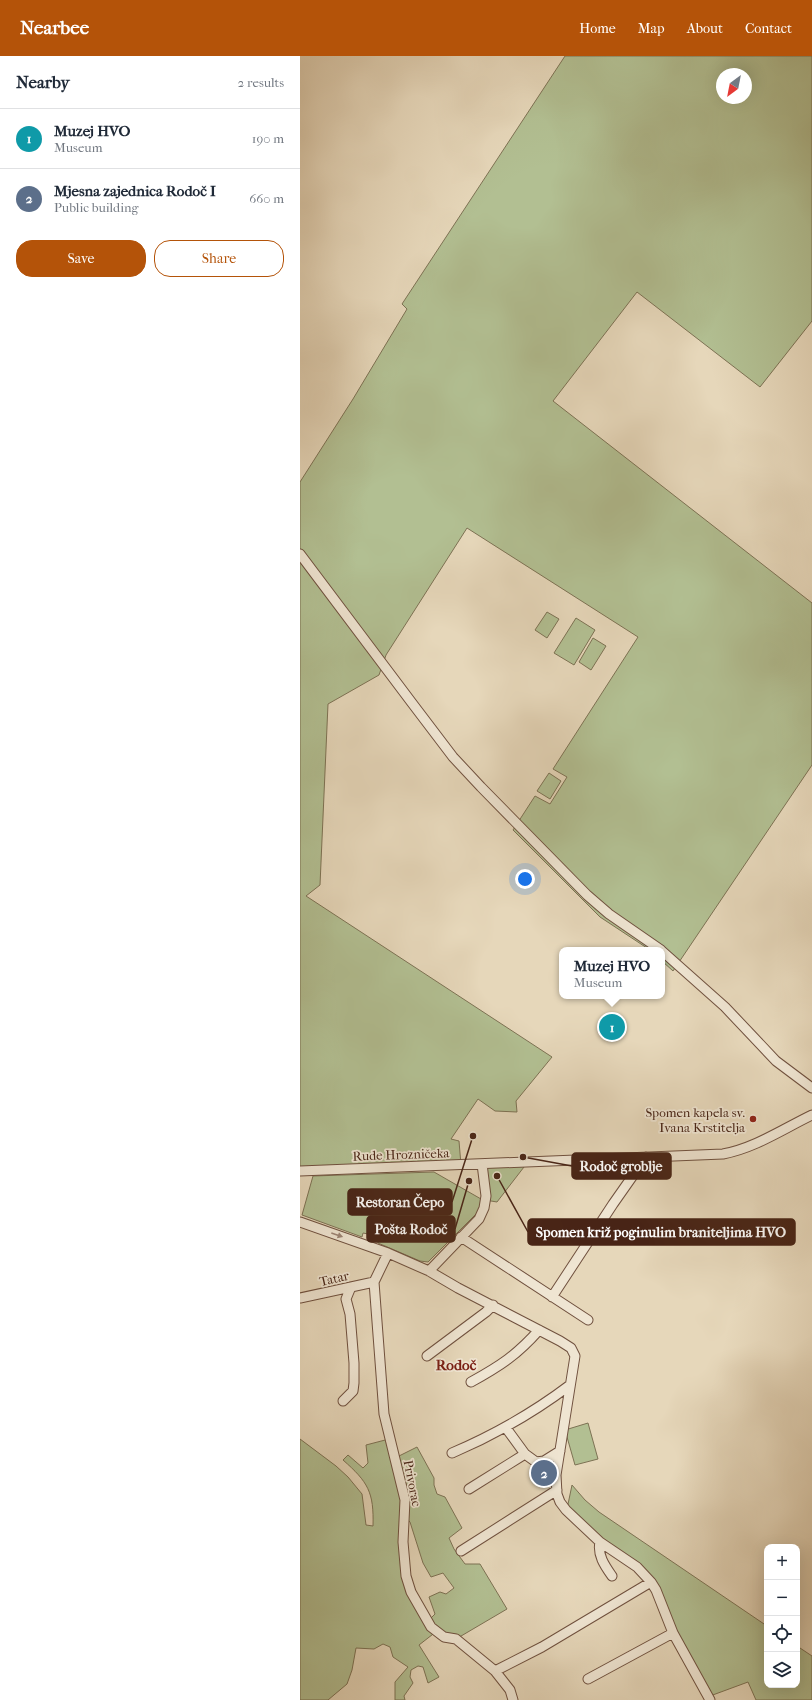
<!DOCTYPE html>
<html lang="en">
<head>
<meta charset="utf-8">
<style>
	:root { --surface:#fff; --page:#f2f2f3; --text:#1f2937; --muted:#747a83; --line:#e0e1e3; --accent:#b45309 }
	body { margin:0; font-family:"IM FELL French Canon",serif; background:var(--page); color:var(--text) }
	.controls { position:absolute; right:12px; bottom:12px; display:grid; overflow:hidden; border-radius:8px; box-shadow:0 4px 16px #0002 }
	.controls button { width:36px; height:36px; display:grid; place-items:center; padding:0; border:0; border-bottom:1px solid var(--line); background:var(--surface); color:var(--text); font:20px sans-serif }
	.compass { position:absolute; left:416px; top:12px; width:36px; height:36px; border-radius:50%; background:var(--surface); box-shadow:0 4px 16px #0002; rotate:212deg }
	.you { position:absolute; left:225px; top:823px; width:14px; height:14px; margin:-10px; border:3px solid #fff; border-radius:50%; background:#1a73e8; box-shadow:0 0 0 6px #1a73e833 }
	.badge { display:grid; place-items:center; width:26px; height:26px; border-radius:50%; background:var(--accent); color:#fff; font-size:13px; font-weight:700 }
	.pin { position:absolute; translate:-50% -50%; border:2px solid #fff; box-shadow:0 1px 4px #0006 }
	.popup { position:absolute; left:259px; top:891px; width:106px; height:52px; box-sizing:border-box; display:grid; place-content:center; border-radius:8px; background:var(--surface); filter:drop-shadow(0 1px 3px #0005); font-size:13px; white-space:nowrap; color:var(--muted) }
	.popup b { font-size:15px; color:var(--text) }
	.popup::after { content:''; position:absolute; left:50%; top:100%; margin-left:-8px; border:8px solid transparent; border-top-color:var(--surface) }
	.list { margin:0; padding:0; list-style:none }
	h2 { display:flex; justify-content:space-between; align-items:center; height:52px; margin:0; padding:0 16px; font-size:17px }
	h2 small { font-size:13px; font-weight:400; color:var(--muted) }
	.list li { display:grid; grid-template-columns:26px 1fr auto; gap:12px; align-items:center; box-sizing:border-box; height:60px; padding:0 16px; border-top:1px solid var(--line) }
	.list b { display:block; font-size:15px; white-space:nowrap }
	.list p { margin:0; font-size:13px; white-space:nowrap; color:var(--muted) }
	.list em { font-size:13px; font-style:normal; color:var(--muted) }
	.actions { display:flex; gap:8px; padding:12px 16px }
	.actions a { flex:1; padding:9px 0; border:1px solid var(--accent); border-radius:16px; text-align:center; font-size:14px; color:var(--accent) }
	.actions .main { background:var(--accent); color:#fff }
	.icon { flex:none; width:22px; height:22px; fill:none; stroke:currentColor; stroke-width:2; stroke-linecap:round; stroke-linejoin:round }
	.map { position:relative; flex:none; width:512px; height:1644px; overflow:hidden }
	header { display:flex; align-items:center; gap:24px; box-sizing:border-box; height:56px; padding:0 20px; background:var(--accent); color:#fff }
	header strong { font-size:19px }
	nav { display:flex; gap:22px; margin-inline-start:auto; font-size:14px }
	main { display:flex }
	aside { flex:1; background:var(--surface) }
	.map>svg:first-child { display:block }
	.green { fill:#b2bf92; stroke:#7d7254; fill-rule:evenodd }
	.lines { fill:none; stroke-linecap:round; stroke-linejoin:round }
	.minor-casing { stroke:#70513f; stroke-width:11 }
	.minor { stroke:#efe5d2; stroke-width:9 }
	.oneway { fill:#9c8474 }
	.poi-dot { fill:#8f2418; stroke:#efe5d2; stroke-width:1.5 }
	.labels { text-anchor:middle; stroke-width:3.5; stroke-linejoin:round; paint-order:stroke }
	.poi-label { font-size:13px; fill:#482416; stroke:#efe5d2; text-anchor:end }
	.street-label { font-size:13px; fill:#482416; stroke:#efe5d2 }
	.quarter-label { font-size:15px; font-weight:bold; fill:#7a1f14; stroke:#efe5d2 }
	.leader { fill:none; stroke:#482416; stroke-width:1.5 }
	.callout-dot { fill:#482416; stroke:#efe5d2; stroke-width:1.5 }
	.callout { fill:#482416; stroke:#482416; stroke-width:1.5 }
	.callout-label { font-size:14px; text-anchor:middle; font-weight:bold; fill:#fff }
</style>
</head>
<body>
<header>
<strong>Nearbee</strong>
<nav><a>Home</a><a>Map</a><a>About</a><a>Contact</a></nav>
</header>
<main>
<aside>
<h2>Nearby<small>2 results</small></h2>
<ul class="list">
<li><span class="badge" style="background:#0f9aa8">1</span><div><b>Muzej HVO</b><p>Museum</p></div><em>190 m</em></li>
<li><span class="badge" style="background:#5c6f8a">2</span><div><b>Mjesna zajednica Rodoč I</b><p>Public building</p></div><em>660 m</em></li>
</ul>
<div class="actions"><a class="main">Save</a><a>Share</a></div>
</aside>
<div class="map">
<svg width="512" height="1644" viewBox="0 0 512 1644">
	<rect width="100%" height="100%" fill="#e6d7ba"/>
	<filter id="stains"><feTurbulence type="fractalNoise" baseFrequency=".005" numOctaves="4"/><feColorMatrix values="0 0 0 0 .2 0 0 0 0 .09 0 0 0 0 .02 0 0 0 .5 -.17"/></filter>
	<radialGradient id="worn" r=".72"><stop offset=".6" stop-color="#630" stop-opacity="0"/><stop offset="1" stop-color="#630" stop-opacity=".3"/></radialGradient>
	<path class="green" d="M265 0H512V265L460 331 337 236 253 345 512 547V709L373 915 362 905V894H350L300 861 213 774 235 740 250 748 267 721 253 713 338 581 167 472 86 599 79 619 28 648 20 829 6 840 252 1001 216 1045 217 1056 195 1055 178 1043 151 1083 159 1085 161 1109 0 1115V426L53 343 107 253 102 248ZM422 18H446V42H422Z
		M247 556 259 563 247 582 235 574Z
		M276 562 295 574 274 609 254 597Z
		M293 582 306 590 291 614 279 606Z
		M249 717 261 725 250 743 237 735Z
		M221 1106 224 1111 197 1146 185 1144 182 1108Z
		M134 1116 181 1143V1153L128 1206 120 1205 78 1187V1180L63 1177 62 1181 2 1159 13 1120Z
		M288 1367 298 1403 275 1409 265 1374Z
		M0 1383 36 1410 48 1421 62 1438 66 1469 73 1470C74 1436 68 1426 43 1404L48 1399 63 1412 68 1407 66 1389 89 1383 95 1402 117 1391 134 1422V1429L137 1438 145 1441 162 1472 149 1482 154 1493 165 1508H180L207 1553 156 1583 144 1581 129 1564 135 1558 129 1541 140 1536 146 1538 154 1532 143 1517 131 1521 123 1507 110 1466 106 1462C102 1498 103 1521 120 1553 125 1562 128 1569 137 1575L119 1589 139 1621 128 1627 123 1611 118 1610 111 1614 110 1621 113 1627 104 1640 105 1644H95V1626L108 1611 93 1601 90 1591 83 1588 74 1593 56 1592 52 1614 47 1628 28 1644H0Z
		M272 1429 285 1444 299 1456 467 1570V1629H497V1590L512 1600V1644H456L448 1626 410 1640 374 1575 355 1529 302 1486 267 1453Z"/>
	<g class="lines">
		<defs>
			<path id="minor" d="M0 498 112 647 153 701 181 731 287 839 309 858 361 894
				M362 895 425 951 476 1005 512 1032
				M0 1115 423 1098C455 1092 483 1073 512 1059
				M0 1166 88 1197 129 1215 158 1232 260 1285 271 1292 275 1300 256 1419 257 1438 260 1446 266 1454 300 1486 337 1511 351 1526 356 1534 373 1577 410 1644
				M161 1181 288 1264
				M88 1197 74 1226 84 1358 105 1444 103 1486 106 1520 111 1536 131 1571 144 1581 156 1583 195 1615 210 1634 213 1644
				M129 1215 179 1163 184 1152 186 1140 182 1108
				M252 1241 313 1148 346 1101
				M0 1242 74 1226
				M127 1300 186 1256 193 1249
				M171 1326C200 1310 217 1299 239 1274
				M43 1345 53 1335 54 1327V1307L50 1258 46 1243 51 1231
				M206 1372 225 1398 236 1406 244 1405 260 1395
				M152 1397C194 1379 233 1357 270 1329
				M169 1433 225 1398
				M300 1486C297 1499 305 1510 312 1520
				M161 1495 257 1434
				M195 1615 242 1591 351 1526
				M288 1623 373 1577"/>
		</defs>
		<use href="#minor" class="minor-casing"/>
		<use href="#minor" class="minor"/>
	</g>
	<defs><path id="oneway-solid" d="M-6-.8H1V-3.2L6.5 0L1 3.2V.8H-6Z"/></defs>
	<use class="oneway" href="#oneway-solid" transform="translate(37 1179) rotate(19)"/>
	<circle class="poi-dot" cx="453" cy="1063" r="4"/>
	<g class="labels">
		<g class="poi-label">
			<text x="445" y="1061">Spomen kapela sv.<tspan x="445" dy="15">Ivana Krstitelja</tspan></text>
		</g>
		<g class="street-label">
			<text transform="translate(101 1098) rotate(-2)" y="5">Rude Hrozničeka</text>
			<text transform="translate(34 1222) rotate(-13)" y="5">Tatar</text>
			<text transform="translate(113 1427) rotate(79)" y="5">Privorac</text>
		</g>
		<g class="quarter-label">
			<text x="156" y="1314">Rodoč</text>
		</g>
	</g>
	<path class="leader" d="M223 1101L272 1110M173 1080L152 1146M169 1125L155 1173M197 1120L228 1176"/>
	<g class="callout-dot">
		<circle cx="223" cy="1101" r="4"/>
		<circle cx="173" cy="1080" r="4"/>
		<circle cx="169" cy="1125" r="4"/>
		<circle cx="197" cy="1120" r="4"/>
	</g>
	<g class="callout">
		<rect x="272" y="1097" width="99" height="26" rx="4"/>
		<rect x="48" y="1133" width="104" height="26" rx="4"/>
		<rect x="67" y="1160" width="88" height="26" rx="4"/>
		<rect x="228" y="1163" width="267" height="26" rx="4"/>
	</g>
	<g class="callout-label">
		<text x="321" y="1115">Rodoč groblje</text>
		<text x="100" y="1151">Restoran Čepo</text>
		<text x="111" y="1178">Pošta Rodoč</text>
		<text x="361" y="1181">Spomen križ poginulim braniteljima HVO</text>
	</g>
	<rect width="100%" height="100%" filter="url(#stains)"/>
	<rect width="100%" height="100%" fill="url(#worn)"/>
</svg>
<div class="controls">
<button>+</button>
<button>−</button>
<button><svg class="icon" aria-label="locate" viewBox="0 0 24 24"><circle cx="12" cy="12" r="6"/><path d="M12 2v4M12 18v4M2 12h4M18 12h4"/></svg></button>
<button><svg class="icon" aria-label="layers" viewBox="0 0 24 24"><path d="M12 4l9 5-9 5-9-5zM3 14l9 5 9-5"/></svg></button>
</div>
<svg class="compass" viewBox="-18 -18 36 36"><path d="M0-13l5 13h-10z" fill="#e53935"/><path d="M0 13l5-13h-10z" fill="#747a83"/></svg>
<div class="you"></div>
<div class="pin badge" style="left:312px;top:971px;background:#0f9aa8">1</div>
<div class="popup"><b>Muzej HVO</b>Museum</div>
<div class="pin badge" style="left:244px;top:1417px;background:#5c6f8a">2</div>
</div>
</main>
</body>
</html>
